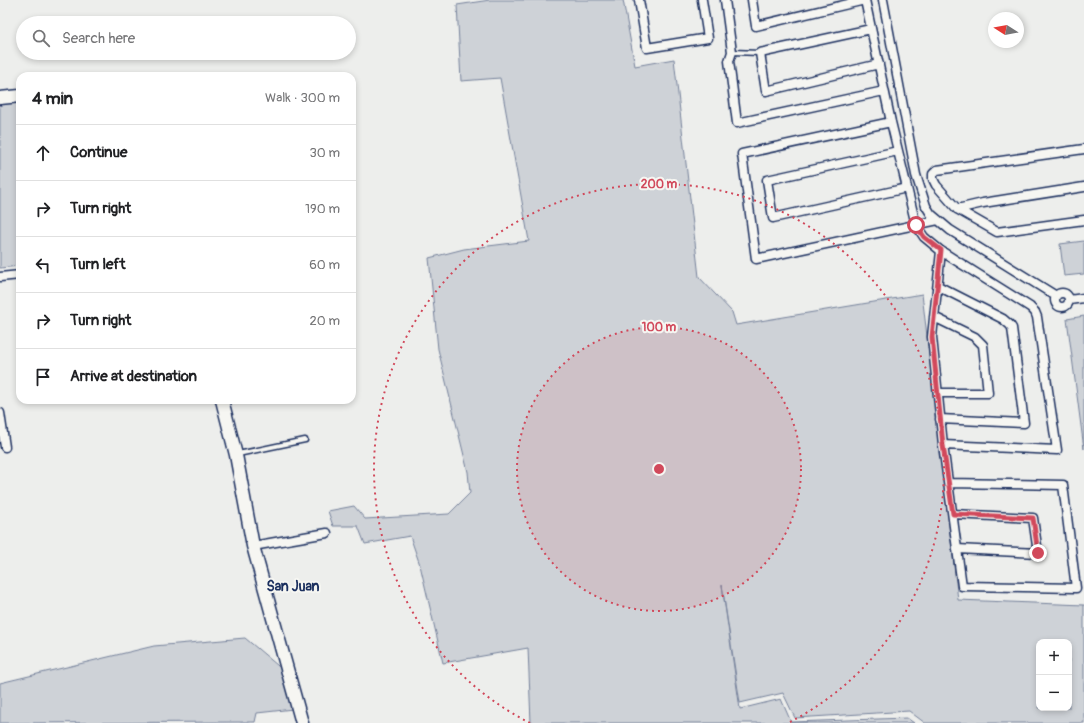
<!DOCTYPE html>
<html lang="en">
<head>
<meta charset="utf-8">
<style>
	:root { --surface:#fff; --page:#f6f6f6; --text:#202124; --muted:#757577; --line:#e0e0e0 }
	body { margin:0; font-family:Pangolin,sans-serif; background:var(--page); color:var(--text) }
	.controls { position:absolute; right:12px; bottom:12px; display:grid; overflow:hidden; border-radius:8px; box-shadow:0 2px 6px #0003 }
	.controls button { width:36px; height:36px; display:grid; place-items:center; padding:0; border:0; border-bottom:1px solid var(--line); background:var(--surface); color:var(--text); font:20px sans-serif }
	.compass { position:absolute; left:988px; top:12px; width:36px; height:36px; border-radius:50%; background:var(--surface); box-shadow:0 2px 6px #0003; rotate:281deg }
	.stop { position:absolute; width:12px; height:12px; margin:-9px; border:3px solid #d1495b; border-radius:50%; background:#fff }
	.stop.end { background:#d1495b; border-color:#fff; box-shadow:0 1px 4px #0008 }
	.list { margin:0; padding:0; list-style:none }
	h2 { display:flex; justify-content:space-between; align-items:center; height:52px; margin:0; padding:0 16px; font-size:17px }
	h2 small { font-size:13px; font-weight:400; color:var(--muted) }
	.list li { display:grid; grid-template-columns:26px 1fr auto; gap:12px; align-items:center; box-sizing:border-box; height:56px; padding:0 16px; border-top:1px solid var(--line) }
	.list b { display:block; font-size:15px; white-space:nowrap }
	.list em { font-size:13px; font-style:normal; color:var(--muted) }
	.icon { flex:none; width:22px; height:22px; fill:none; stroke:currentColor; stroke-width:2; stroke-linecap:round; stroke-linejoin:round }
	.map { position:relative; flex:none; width:1084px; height:723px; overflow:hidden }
	.search { position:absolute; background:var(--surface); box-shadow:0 2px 6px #0003; left:16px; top:16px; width:340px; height:44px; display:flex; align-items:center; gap:10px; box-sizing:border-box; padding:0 14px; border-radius:22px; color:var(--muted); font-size:15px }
	.panel { position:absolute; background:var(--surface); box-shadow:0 2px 6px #0003; left:16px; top:72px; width:340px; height:332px; border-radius:12px }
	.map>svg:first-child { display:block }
	.green { fill:#ced2d7; stroke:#74809a; fill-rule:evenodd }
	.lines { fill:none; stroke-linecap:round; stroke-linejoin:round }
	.lane-casing { stroke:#1b2f5e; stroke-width:7 }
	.street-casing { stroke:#1b2f5e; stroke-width:11 }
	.secondary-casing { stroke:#1b2f5e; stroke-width:15 }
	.lane { stroke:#f6f6f2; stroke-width:4 }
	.street { stroke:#f6f6f2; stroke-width:8 }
	.secondary { stroke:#f6f6f2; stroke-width:12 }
	.route { stroke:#d1495b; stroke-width:5 }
	.ring { fill:none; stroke:#d1495b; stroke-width:2; stroke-dasharray:2 4 }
	.labels { text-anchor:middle; stroke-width:4; stroke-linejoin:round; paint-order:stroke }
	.quarter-label { font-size:14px; font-weight:bold; fill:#1b2f5e; stroke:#f6f6f2 }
	.centre { fill:#d1495b; stroke:#f6f6f2; stroke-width:2 }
	.ring-label { font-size:12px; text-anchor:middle; font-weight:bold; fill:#d1495b; stroke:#f6f6f2; stroke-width:4; stroke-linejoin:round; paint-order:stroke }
</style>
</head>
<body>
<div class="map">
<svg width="1084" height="723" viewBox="0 0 1084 723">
	<rect width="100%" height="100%" fill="#edeeec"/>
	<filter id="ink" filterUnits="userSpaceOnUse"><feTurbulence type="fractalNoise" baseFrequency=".025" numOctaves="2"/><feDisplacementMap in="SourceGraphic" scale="8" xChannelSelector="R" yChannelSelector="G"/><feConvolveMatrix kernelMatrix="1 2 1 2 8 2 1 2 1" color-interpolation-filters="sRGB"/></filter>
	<g filter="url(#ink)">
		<path class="green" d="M490 0H623L635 66 674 59 699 277 732 312 736 325 922 294 958 600 1084 605V723H925L909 711 795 718 783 693 740 703 722 585 740 709 781 699 791 722 907 718 914 723H531L528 648 443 663 420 565 410 536 365 544 358 526H333L328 511 354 506 365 519 449 514 470 493 468 472 438 349 429 258 464 249 529 241 500 78 461 81 457 5ZM1039 642H1069V708H1039Z
			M20 100V266L0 268V102Z
			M1084 241V274L1064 276 1060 244Z
			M1084 316V449L1067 319Z
			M245 638 284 671 293 709 257 713 255 722 0 723V683L154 646Z"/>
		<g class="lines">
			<defs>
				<path id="lane" d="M732 52 760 53
					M238 454 305 440"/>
				<path id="street" d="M639 0 647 48 708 38 702 0
					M725 0 732 52 729 61 737 123 884 91
					M752 0 756 26 865 0
					M865 0 891 122 916 225 924 237 941 251 1030 307 1035 312 1037 317 1057 450 943 445
					M883 0 916 175 926 206 931 214 950 230 1056 296
					M871 29 760 53 766 91 879 64
					M891 122 742 154 756 259 938 220
					M1084 149 937 170 933 174V179L936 185 957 209 997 232 1084 220
					M898 151 767 180 773 218 907 188
					M957 209 983 203 1084 187
					M941 251 932 337 943 445 962 586 1076 588 1063 485 949 483
					M0 277 20 275
					M938 286 1003 319 1010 325 1012 328 1024 423 940 419
					M1055 300a7 7 0 1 1 14 0a7 7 0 1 1-14 0Z
					M1069 300 1084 298
					M934 317 975 337 983 345 988 393H938
					M0 413 5 447
					M953 514 1033 518 1038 553 957 549
					M253 546 327 533"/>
				<path id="secondary" d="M0 98 20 96
					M222 400 236 455 253 546 302 723"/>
			</defs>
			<use href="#lane" class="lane-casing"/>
			<use href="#street" class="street-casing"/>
			<use href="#secondary" class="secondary-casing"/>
			<use href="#lane" class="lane"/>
			<use href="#street" class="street"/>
			<use href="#secondary" class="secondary"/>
		</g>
	</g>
	<g class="lines" filter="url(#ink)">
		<path class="route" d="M916 225 924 237 941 250 932 337 943 445 953 514 1033 518 1038 553"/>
	</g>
	<circle cx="659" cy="469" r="142" fill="#d1495b" fill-opacity=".12"/>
	<g class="ring">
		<circle cx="659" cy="469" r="142"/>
		<path d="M530 723A285 285 0 1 1 788 723"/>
	</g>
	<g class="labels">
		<g class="quarter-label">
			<text x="293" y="591">San Juan</text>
		</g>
	</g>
	<circle cx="659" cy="469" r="6" class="centre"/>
	<g class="ring-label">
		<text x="659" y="188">200 m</text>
		<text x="659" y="331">100 m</text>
	</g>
</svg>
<div class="controls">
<button>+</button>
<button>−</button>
</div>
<svg class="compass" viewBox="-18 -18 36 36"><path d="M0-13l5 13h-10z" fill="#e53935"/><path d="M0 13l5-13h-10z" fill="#757577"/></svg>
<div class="stop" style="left:916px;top:225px"></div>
<div class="stop end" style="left:1038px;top:553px"></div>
<div class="search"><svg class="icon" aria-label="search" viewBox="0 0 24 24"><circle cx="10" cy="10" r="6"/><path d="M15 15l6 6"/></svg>Search here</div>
<section class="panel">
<h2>4 min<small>Walk · 300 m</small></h2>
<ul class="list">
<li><svg class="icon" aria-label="ahead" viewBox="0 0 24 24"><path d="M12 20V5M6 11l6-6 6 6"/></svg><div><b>Continue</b></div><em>30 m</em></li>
<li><svg class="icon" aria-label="right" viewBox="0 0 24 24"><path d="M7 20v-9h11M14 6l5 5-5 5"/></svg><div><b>Turn right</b></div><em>190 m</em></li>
<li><svg class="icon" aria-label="left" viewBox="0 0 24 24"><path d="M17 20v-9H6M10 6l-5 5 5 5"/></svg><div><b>Turn left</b></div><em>60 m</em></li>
<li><svg class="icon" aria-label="right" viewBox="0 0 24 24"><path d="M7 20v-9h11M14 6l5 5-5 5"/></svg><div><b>Turn right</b></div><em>20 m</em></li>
<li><svg class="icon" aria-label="arrive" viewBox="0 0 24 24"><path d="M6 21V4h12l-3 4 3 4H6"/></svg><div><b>Arrive at destination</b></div></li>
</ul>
</section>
</div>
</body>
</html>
